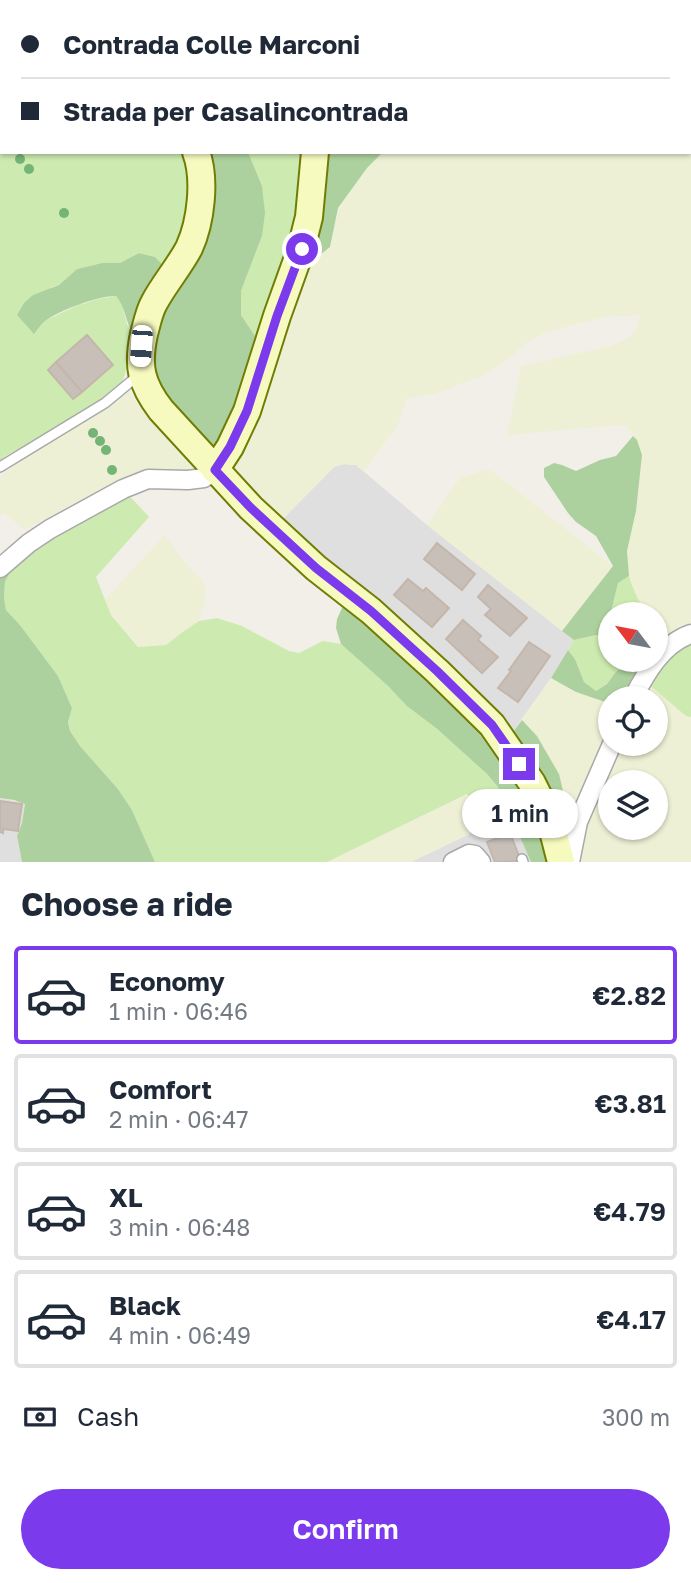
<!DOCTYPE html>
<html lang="en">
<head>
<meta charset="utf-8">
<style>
  :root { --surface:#fff; --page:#f6f6f7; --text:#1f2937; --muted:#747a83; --line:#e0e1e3; --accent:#7c3aed }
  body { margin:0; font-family:"Golos Text",sans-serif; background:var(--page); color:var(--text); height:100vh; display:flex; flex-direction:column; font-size:26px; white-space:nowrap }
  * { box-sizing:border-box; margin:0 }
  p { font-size:23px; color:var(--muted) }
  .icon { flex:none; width:38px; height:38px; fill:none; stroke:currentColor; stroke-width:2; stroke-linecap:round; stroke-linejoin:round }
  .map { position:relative; height:862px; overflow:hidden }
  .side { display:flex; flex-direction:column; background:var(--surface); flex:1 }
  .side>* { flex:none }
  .hud { position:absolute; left:0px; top:0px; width:691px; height:154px; box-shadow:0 2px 5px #0004; display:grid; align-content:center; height:154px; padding:0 21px; background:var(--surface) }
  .needle { width:46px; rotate:302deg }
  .fabs { position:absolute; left:598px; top:602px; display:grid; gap:14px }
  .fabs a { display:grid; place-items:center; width:70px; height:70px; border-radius:50%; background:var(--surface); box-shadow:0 2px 5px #0004; font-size:35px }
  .end { position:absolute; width:32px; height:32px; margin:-16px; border:9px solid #7c3aed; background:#fff; box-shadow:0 0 0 4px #fff }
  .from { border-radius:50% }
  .bubble { position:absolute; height:49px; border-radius:24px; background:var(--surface); box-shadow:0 2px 5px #0004; font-size:23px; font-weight:600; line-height:49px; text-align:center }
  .car { position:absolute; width:21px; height:42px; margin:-21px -10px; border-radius:9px; box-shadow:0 0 5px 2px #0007; background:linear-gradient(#fff 24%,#345 0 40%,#fff 0 76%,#345 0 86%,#fff 0) }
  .hud b { display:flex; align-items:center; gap:24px; height:66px; font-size:26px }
  .hud b+b { border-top:2px solid var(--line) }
  .hud i { width:18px; height:18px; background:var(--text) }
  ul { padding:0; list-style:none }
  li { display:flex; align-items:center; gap:21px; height:98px; margin:0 14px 10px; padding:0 7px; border:4px solid var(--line); border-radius:7px }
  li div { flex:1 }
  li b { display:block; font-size:26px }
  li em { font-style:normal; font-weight:600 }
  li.on { border-color:var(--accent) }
  li>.icon { width:63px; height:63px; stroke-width:1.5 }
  h2 { padding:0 21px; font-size:32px; line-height:84px }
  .pay { display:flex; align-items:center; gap:18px; height:77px; padding:0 21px; font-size:26px }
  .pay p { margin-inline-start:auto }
  .cta { display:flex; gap:14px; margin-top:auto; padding:14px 21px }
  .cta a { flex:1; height:80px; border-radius:42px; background:var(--accent); color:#fff; font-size:28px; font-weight:600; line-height:80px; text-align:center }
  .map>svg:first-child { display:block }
  .residential { fill:#e0dfdf }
  .farmland { fill:#eef0d5; fill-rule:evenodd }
  .grass { fill:#cdebb0 }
  .forest { fill:#add19e }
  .building { fill:#c7bfb8; stroke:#c4b6ab; stroke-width:2 }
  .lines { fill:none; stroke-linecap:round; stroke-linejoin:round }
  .lane-casing { stroke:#a9a9a9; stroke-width:12 }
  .street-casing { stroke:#a9a9a9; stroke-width:21 }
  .secondary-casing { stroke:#707d05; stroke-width:30 }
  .lane { stroke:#fff; stroke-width:9 }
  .street { stroke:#fff; stroke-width:18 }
  .secondary { stroke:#f7fabf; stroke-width:26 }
  .tree { fill:#74b475 }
  .route { stroke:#7c3aed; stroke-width:9 }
</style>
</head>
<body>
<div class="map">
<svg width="691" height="862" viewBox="0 0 691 862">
  <rect width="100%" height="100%" fill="#f2efe9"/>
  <path class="residential" d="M344 464 356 465 427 525 574 640 551 678 506 741 278 524 334 467Z
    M0 798 25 803 22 823 17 836 22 862H0Z
    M507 807 531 862H411L490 824 507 818Z"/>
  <path class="farmland" d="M690 33 691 36V627L669 637 656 622V614H649L643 608 632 588 628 574 627 551 636 511 637 440 626 426 621 425 507 435 521 366 611 346 629 337 635 332 640 315 604 317 546 332 525 344 506 361 480 377 434 394 406 399 399 423 364 471 356 465 344 464 334 467 278 524 223 465 303 257 330 247 338 208 367 168 383 152H690Z
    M127 391 202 475 147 474 105 486 25 530 4 513 0 515V476L26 457 68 432Z
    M485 470 492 471 613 566 562 631 427 525 460 478Z
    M165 535 178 554 201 579 205 587V600L199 621 184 631 166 645 139 647 111 615 105 599Z
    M551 678 576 692 611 704V732L600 752 582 797 569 821 559 774 537 736 522 720Z
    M648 684 686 716 691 717V862H576L583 821 620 744H656V698H641ZM611 782H656V828H611Z
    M468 794 490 824 411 862H327Z"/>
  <path class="grass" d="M0 0H134V2H2V152H191L193 203 178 244 162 264 155 257 139 253 120 263H102L77 269 59 285 52 287 17 315 27 324 44 321 76 306 98 299 116 296 121 301 127 324 132 332 125 375 121 384 115 391C90 408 66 424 39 439 26 447 12 450 0 460Z
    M248 152H310L309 174 262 353 255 336 241 315V291L262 236V186Z
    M126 492 149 517 96 577 111 615 138 647 166 645 184 631 199 621 217 618 242 626 289 651 299 653 323 641 341 644 388 686 408 706 436 728 487 774 498 787 507 807 508 818 490 824 467 794 327 862H155L132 810 118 789 80 746 70 731 68 722 72 708 58 676 20 625 6 610 4 598 5 582 13 566 37 540Z
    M629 576C633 590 639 603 649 614H611V660H652L643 671 615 673 607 684 596 691 584 683 575 659 568 650 574 640 596 635 607 637 609 620 618 583Z
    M691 637V717L686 716 648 684 659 663Z"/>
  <path class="forest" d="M200 152H248L262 186 265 213 262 236 241 291V315L255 336 262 353 216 457 177 418 149 363 153 322 173 282Z
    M320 152H383L367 168 338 208 330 247 316 258 303 257Z
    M139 253 155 257 162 264 132 332C125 320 125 306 116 296 98 296 60 310 45 321 41 324 37 330 34 334L17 315 24 303 33 295 59 285 77 269 102 263H120Z
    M633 436 637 440 642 455 636 511 627 551 629 576 618 583 609 620 608 637 596 635 574 640 562 631 613 566 596 536 576 522 568 513 544 477V468L554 463 562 465 576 471 600 460 616 456Z
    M13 566 5 582 4 598 6 610 20 625 58 676 72 708 68 722 70 731 80 746 118 789 132 810 155 862H22L17 836 22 823 25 804 14 800 0 798V577Z
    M352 600 373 616 522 775 552 862H531L498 787 487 774 436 728 407 706 388 686 341 644 336 628 337 619 342 608Z
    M568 650 575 659 584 682 596 691 607 684 615 673 623 666 636 665 643 671 629 698H611V704L576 692 551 678Z
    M522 720 537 736 559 774 570 820 568 856 506 741Z"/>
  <path class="building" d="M87 335 113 365 82 392 56 362Z
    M56 362 82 392 73 399 48 370Z
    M437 543 475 574 462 590 424 559Z
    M408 579 423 591 426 588 449 608 432 627 394 595Z
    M488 585 527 618 510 636 485 615 491 609 478 597Z
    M463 620 481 636 478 640 498 657 482 673 446 639Z
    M529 642 550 656 518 702 498 688 511 671 509 670Z
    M0 801 22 804 18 831 3 829V833L0 832Z
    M510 833 521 861 495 862 487 842Z"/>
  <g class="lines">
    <g class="lane-casing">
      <path id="lane" d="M0 467 105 403 140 374
        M522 859 523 862"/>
    </g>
    <g class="street-casing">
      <path id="street" d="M0 568 29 543 50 529 123 489 148 479 188 480 204 478 215 470
        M633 698C646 673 662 644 691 634
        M453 862 469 854 475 855 481 862
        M570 862 578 822 612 744"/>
    </g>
    <g class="secondary-casing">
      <path id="secondary" d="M139 0V2
        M316 2V0
        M196 152C206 179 201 222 189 248 179 267 164 284 154 303 149 312 147 323 144 334 137 366 141 384 161 410L251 508 316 568 371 611 437 671 492 725 532 783 550 819 561 862
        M215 470 230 447 247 411 277 316 301 249 309 217 315 152"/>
    </g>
    <use href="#lane" class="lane"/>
    <use href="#street" class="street"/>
    <use href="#secondary" class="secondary"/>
  </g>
  <g class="tree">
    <circle cx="20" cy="159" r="5"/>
    <circle cx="29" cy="169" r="5"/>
    <circle cx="64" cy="213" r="5"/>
    <circle cx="93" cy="433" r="5"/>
    <circle cx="100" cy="441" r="5"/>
    <circle cx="106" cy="450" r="5"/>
    <circle cx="112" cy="470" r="5"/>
  </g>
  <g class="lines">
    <path class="route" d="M302 249 277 316 247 411 230 447 215 470 251 508 316 568 371 611 437 671 492 725 519 764"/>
  </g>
</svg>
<div class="fabs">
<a><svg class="needle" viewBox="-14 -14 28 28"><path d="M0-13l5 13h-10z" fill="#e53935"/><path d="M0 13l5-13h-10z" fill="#747a83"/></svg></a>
<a><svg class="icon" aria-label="locate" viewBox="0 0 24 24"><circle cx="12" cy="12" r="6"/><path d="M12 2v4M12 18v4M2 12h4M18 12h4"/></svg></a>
<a><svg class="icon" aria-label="layers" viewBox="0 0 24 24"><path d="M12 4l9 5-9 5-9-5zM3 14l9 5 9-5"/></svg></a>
</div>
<i class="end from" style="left:302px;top:249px"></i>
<i class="end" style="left:519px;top:764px"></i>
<div class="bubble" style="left:462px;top:789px;width:116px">1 min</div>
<i class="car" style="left:141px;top:346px;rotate:184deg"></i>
<div class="hud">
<b><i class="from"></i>Contrada Colle Marconi</b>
<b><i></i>Strada per Casalincontrada</b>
</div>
</div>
<section class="side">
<h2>Choose a ride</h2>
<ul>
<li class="on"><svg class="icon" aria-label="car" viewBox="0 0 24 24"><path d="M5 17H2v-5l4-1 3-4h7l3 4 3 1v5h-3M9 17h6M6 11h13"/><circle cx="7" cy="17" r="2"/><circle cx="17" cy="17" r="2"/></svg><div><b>Economy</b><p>1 min · 06:46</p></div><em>€2.82</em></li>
<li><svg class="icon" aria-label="car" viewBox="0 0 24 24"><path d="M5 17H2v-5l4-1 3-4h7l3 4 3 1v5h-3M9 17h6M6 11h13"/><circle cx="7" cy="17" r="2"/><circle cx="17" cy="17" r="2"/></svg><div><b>Comfort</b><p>2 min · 06:47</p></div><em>€3.81</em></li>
<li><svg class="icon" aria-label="car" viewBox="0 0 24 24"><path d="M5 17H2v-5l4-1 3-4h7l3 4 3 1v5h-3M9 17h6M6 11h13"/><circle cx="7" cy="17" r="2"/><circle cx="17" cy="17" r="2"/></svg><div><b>XL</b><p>3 min · 06:48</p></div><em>€4.79</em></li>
<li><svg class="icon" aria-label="car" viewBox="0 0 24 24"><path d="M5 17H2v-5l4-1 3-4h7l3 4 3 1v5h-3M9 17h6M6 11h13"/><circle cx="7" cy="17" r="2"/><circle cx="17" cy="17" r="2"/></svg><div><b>Black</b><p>4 min · 06:49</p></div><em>€4.17</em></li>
</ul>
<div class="pay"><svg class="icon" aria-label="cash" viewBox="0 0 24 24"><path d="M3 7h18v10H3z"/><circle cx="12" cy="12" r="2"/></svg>Cash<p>300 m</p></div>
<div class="cta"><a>Confirm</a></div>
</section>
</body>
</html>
